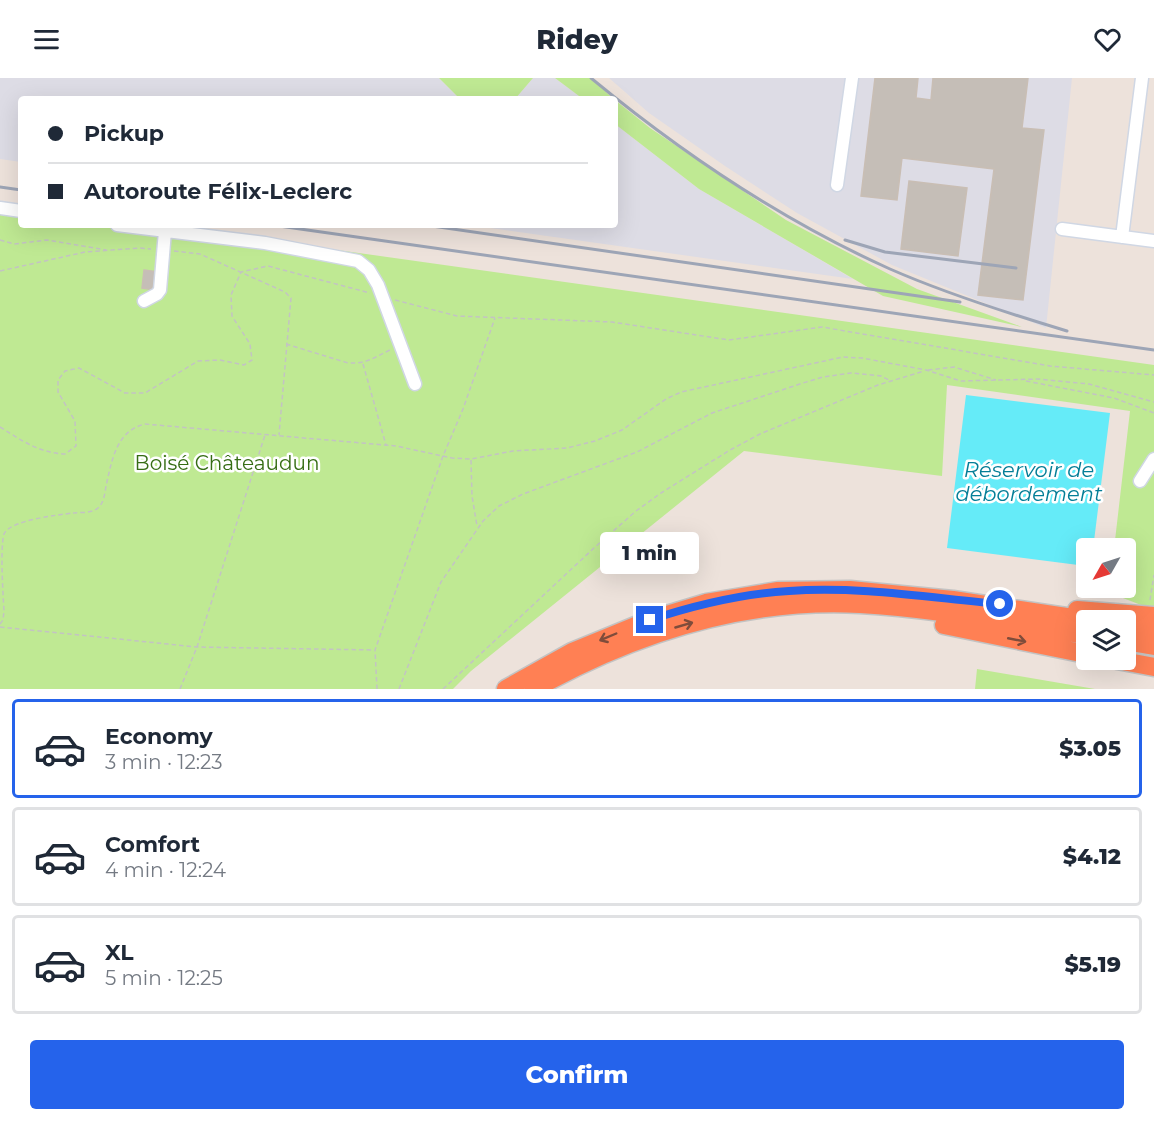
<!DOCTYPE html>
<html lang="en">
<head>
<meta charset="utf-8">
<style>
  :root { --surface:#fff; --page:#f2f2f3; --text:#1f2937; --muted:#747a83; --line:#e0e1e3; --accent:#2563eb }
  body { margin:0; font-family:Montserrat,sans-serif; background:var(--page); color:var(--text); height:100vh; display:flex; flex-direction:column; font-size:22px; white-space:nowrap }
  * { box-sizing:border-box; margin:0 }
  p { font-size:20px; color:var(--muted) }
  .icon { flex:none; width:33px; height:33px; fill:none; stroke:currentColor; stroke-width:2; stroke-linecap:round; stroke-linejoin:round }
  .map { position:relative; height:611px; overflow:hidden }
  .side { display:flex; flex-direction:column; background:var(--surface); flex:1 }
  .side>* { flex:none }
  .banner { position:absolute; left:18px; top:18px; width:600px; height:132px; border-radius:6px; box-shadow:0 6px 24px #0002; display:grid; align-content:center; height:132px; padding:0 30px; background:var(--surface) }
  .needle { width:39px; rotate:231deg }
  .controls { position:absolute; left:1076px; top:460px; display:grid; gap:12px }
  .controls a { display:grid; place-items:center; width:60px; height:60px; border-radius:6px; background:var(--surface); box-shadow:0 6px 24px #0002; font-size:30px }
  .end { position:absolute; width:27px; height:27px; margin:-14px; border:8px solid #2563eb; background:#fff; box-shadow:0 0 0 3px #fff }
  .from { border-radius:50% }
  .bubble { position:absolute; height:42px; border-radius:6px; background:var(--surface); box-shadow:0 6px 24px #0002; font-size:20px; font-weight:800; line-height:42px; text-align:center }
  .banner b { display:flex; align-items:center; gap:21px; height:57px; font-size:22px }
  .banner b+b { border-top:2px solid var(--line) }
  .banner i { width:15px; height:15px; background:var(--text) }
  ul { padding:10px 0 0; list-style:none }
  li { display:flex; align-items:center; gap:18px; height:99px; margin:0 12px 9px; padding:0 18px; border:3px solid var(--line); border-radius:6px }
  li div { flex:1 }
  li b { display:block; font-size:22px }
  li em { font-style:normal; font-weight:800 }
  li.current { border-color:var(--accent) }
  li>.icon { width:54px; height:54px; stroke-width:1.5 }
  .action { display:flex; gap:12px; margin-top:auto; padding:12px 30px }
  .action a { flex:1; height:69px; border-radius:6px; background:var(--accent); color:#fff; font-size:24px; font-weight:800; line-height:69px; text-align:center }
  header { display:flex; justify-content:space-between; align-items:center; height:78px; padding:0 30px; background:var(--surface); font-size:27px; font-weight:800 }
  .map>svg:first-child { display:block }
  .industrial { fill:#dddce5 }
  .green { fill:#bfe993 }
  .water { fill:#65ebf8 }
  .building { fill:#c5beb7; stroke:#c9beb4; stroke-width:1.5 }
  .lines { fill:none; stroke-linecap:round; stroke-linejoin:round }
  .minor-casing { stroke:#d0d7e4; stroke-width:15 }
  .highway-casing { stroke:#c3c3c3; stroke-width:21 }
  .path { stroke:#c3c3c3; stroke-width:1.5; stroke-dasharray:4.5 3; stroke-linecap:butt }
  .minor { stroke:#fff; stroke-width:12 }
  .highway { stroke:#ff8054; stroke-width:18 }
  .rail { stroke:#9da5b6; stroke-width:3 }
  .oneway { stroke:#7f4c3b }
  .route { stroke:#2563eb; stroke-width:8 }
  .labels { text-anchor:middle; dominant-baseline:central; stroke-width:5; stroke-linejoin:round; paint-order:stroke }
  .park-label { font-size:20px; fill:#366d14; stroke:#fff }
  .water-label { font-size:21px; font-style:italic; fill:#047e97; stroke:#fff }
</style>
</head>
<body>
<header><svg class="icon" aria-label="menu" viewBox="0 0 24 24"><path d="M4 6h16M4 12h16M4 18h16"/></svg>Ridey<svg class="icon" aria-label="heart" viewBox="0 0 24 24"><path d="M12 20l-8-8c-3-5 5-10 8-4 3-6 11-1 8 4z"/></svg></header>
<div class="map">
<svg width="1154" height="611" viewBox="0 0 1154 611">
  <rect width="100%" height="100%" fill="#ede2db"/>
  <path class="industrial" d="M0 0H439L460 21H21V84L0 81Z
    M533 0H555L583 21H515Z
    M609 0H1072L1046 250 892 187 797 135 725 88 649 35Z
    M615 46 699 111 853 201 469 147H615Z"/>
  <path class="green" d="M439 0H533L515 21H460Z
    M555 0H590L614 21H583Z
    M615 22 650 50 786 142 917 211 1022 249 883 218 699 111 615 46Z
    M0 124 21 127V147H160L1154 287V532L1110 515V510H1125V471H1114L1130 333 947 307 942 398 744 373 471 593 453 611H0Z
    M977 591 1095 611H975Z"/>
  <path class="water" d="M966 317 1110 335 1093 471H1086V488L947 470Z"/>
  <path class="building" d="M875 0H918L916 20 931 22 933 0H1028L1022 50 1044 52 1023 222 978 217 994 91 902 80 897 122 861 118Z
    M909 103 967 110 958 178 901 171Z
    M144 192 158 194 155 212 142 210Z"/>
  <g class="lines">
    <g class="minor-casing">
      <path id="minor" d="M837 107 852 0
        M0 130 21 133
        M117 147 265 165 358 183 369 192 378 207 415 306
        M1062 151 1154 163
        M1122 159 1142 0
        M144 223 157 216 160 212 165 153
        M1140 403 1154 381"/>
    </g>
    <g class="highway-casing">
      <path id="highway" d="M1077 532 1154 538
        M944 547 1086 576
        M1125 548 1154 553
        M1125 563 1154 568
        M1117 582 1154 589
        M506 611 572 574 650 542 706 525 778 513 850 512 953 522 1093 543
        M534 611C634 555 745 520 860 526 936 530 1012 546 1086 557"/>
    </g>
    <path class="path" d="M0 162 14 166 47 162 106 172
      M174 173 200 176 285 214 291 220 279 357
      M0 193 85 174 139 170 151 171
      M395 222 457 238 612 244 729 262 822 249 1050 288 1154 297
      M286 266 348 285C367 286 375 279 392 271
      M363 286 386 367
      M928 292 954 289 996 302
      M1026 303 1114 320 1154 335
      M0 349C21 362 39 375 65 376L76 368 75 343 58 314V302L65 293 79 290 125 315H145L198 283 220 282 244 287 252 282 250 266 232 238 231 217 241 194 268 188 370 215
      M471 382 472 418 477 448
      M1150 522 1154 497
      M0 546 3 542 4 533C3 516 0 470 4 456 10 442 58 437 73 435 81 434 92 436 99 429 104 424 105 414 106 408 112 382 116 353 145 346L396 368 452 380 471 381 513 373 567 370 595 363 622 352 666 321 681 314 843 279 862 280 926 292 961 303 1038 301 1089 306 1154 324
      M0 549 197 569 374 572
      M180 611 197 569 265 357
      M377 611 375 572 443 378 463 331 495 240
      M399 611 441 504 483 443 499 428 523 416 637 374 712 335 803 305 823 299 851 295 881 298 889 302
      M443 611 594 470 636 433 661 415 730 372 760 356 878 307 924 293"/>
    <use href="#minor" class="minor"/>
    <use href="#highway" class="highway"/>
    <path class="rail" d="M591 0C683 76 781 142 890 191 947 216 1007 235 1067 253
      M0 109 21 112
      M272 147 1154 272
      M425 147 960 224
      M845 162 885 174 1016 190"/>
  </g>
  <defs><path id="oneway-shaft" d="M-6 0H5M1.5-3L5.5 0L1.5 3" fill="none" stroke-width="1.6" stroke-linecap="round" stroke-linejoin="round" transform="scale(1.5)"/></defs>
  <g class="oneway">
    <use href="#oneway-shaft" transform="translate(684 547) rotate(-16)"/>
    <use href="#oneway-shaft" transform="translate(608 559) rotate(157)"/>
    <use href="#oneway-shaft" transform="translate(1017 562) rotate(11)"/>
  </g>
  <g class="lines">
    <path class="route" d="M650 542C695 527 741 516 789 513 860 508 931 520 1000 526"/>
  </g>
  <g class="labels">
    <g class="park-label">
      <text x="227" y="385">Boisé Châteaudun</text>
    </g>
    <g class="water-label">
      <text x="1029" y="391">Réservoir de<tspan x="1029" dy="24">débordement</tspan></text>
    </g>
  </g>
</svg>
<div class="controls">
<a><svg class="needle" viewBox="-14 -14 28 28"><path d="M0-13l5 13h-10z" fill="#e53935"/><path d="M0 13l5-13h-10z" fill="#747a83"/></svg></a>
<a><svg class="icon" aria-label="layers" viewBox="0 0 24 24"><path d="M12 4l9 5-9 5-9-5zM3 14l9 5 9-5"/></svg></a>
</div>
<i class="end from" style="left:1000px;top:526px"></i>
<i class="end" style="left:650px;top:542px"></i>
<div class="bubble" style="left:600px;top:454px;width:99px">1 min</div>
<div class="banner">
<b><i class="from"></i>Pickup</b>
<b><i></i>Autoroute Félix-Leclerc</b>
</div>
</div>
<section class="side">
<ul>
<li class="current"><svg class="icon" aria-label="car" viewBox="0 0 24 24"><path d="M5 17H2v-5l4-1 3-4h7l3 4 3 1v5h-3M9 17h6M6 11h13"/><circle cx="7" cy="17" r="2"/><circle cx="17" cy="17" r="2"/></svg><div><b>Economy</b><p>3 min · 12:23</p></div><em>$3.05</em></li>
<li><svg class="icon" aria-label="car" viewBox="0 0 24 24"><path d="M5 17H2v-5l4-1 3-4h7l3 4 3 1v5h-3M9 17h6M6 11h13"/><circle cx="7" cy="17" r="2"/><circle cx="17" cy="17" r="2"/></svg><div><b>Comfort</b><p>4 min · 12:24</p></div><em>$4.12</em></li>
<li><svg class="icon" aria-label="car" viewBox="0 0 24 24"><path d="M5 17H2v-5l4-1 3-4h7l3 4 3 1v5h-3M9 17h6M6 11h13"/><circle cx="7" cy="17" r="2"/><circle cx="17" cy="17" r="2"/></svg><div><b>XL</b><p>5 min · 12:25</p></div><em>$5.19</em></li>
</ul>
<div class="action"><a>Confirm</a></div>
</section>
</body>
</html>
